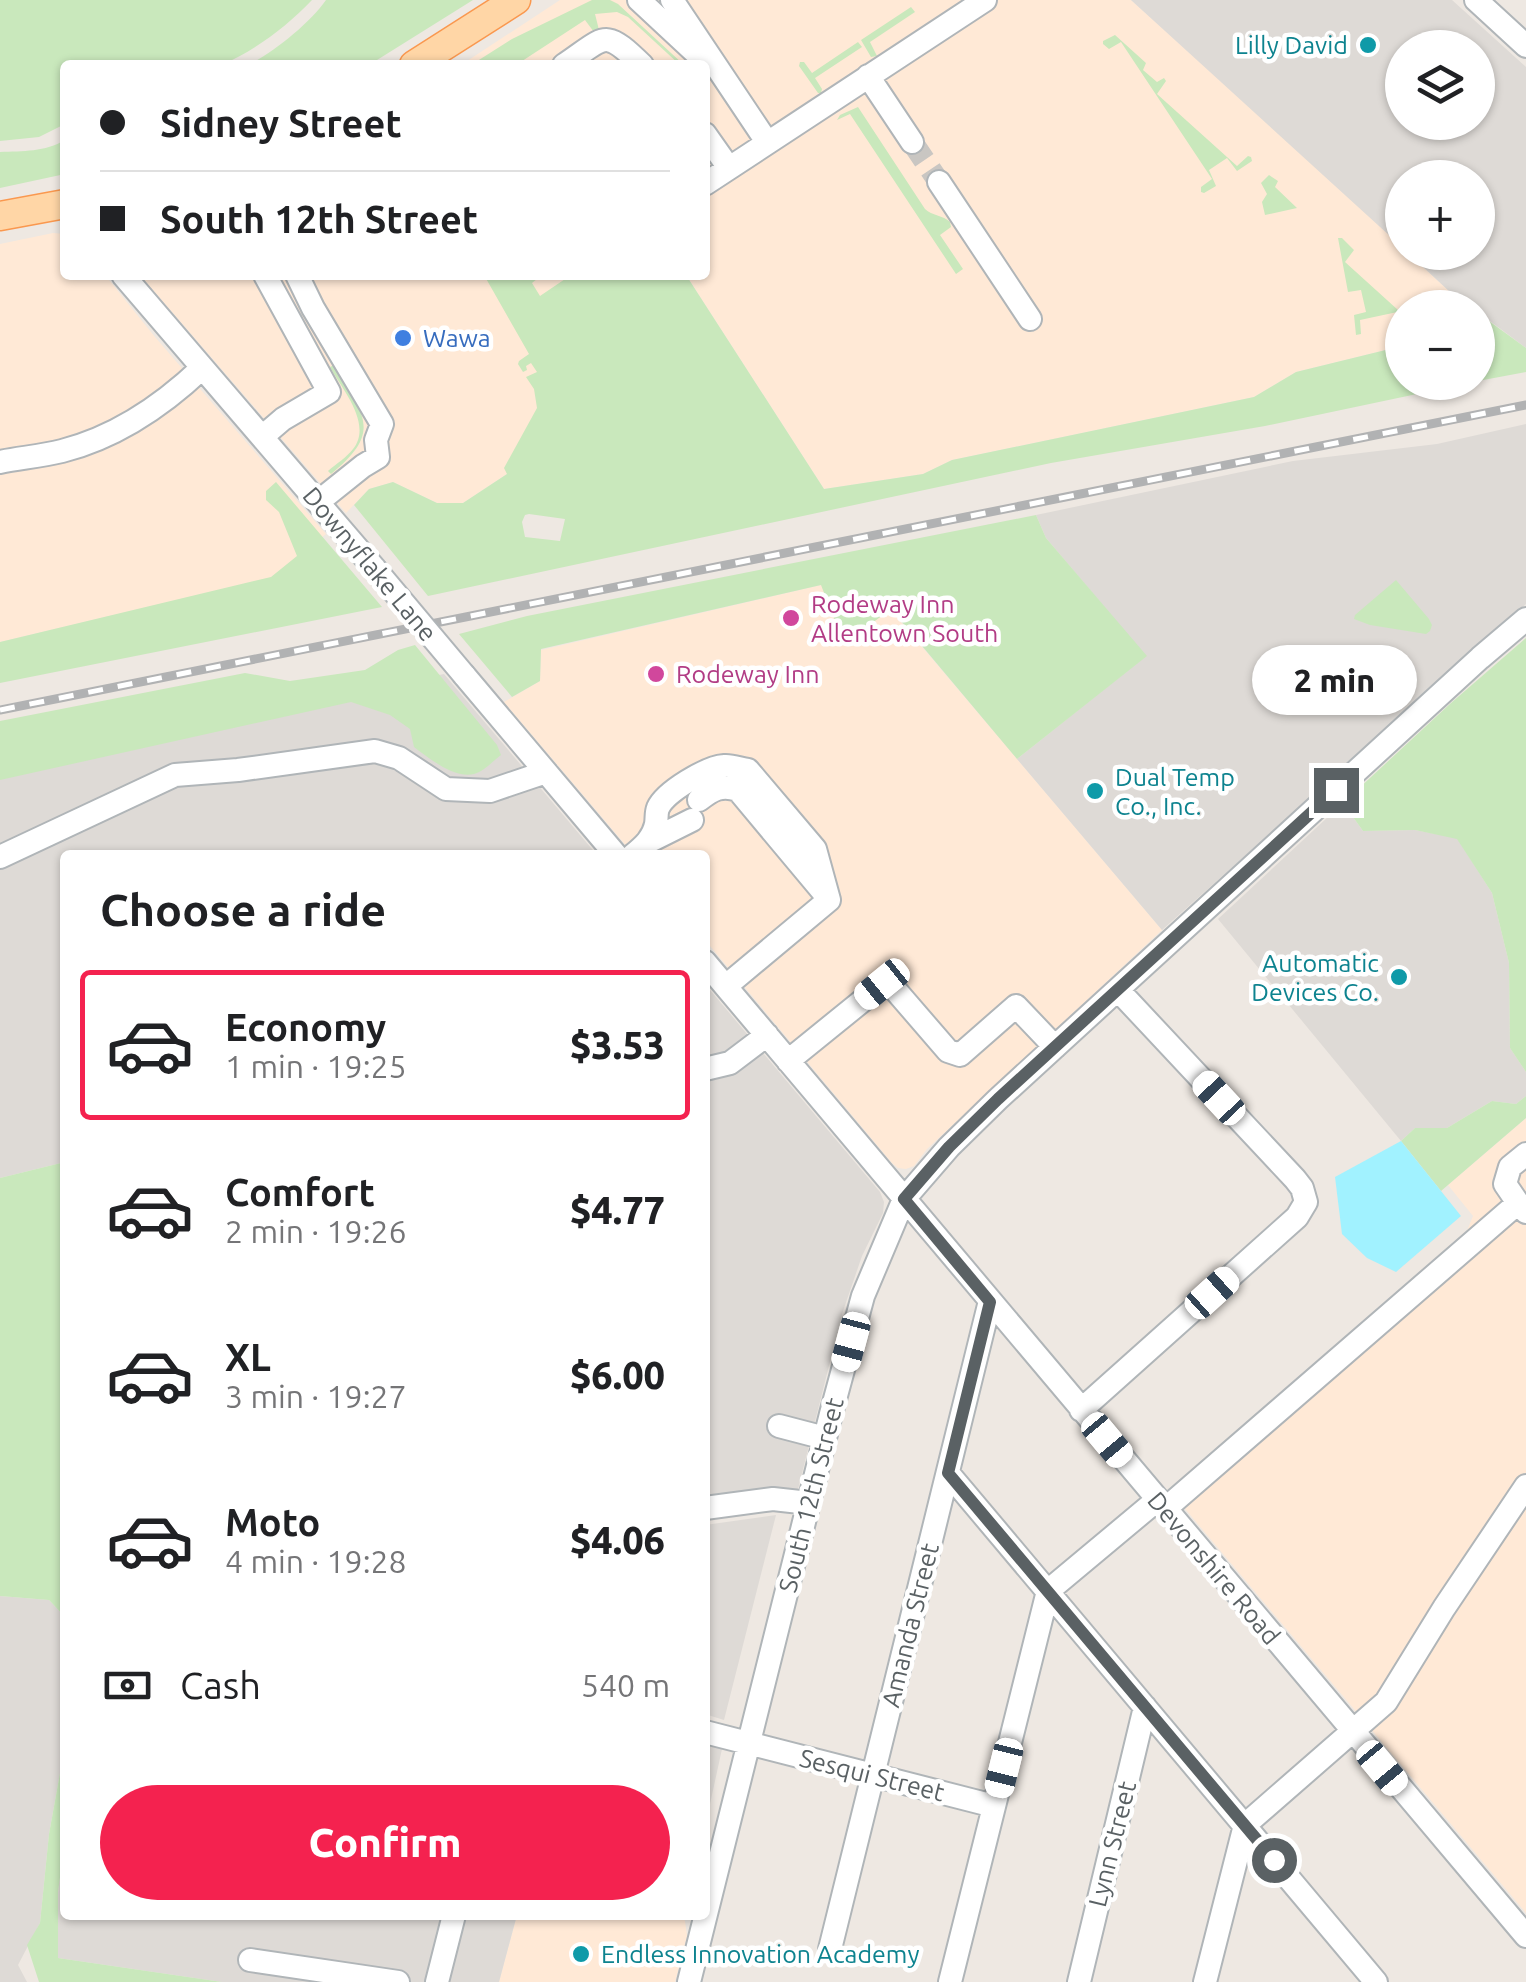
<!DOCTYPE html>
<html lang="en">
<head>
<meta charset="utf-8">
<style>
  :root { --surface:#fff; --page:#f6f6f6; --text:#202124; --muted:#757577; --line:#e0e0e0; --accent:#f4224f }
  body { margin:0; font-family:Ubuntu,sans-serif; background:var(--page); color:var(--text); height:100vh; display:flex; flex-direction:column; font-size:38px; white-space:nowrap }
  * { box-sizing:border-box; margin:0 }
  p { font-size:32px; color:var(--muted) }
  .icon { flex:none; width:55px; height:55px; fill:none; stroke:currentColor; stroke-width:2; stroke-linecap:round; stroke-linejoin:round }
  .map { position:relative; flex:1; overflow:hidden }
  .side { position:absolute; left:60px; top:850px; width:650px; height:1070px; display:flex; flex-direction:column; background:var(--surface); border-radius:10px; box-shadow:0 2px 8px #0004 }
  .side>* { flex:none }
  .top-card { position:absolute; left:60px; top:60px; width:650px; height:220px; border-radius:10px; box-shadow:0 2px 8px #0004; display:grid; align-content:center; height:220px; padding:0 40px; background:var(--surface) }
  .buttons { position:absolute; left:1385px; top:30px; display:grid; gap:20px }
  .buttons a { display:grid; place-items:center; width:110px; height:110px; border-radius:50%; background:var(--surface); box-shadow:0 2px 8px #0004; font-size:50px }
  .end { position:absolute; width:45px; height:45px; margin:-22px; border:12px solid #5a6164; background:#fff; box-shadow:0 0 0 5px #fff }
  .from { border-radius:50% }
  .bubble { position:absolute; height:70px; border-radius:35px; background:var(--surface); box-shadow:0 2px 8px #0004; font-size:32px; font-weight:800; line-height:70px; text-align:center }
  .car { position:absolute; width:30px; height:60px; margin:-30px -15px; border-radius:12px; box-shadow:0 0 8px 2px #0007; background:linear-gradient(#fff 24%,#345 0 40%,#fff 0 76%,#345 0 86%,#fff 0) }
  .top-card b { display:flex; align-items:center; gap:35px; height:95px; font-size:38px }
  .top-card b+b { border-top:2px solid var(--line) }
  .top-card i { width:25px; height:25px; background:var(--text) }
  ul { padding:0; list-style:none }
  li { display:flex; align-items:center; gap:30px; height:150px; margin:0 20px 15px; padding:0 20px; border:5px solid transparent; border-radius:10px }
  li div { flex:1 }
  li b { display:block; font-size:38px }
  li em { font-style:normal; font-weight:800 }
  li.on { border-color:var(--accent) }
  li>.icon { width:90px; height:90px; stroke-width:1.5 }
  h2 { padding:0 40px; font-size:45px; line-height:120px }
  .pay { display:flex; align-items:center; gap:25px; height:110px; padding:0 40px; font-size:38px }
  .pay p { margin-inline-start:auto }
  .action { display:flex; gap:20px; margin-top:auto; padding:20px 40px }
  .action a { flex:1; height:115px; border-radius:60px; background:var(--accent); color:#fff; font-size:40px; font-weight:800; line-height:115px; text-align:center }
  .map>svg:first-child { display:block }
  .commercial { fill:#ffe9d6 }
  .industrial { fill:#dedad6; fill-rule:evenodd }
  .green { fill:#c9e8bc; fill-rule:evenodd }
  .water { fill:#a1f2ff }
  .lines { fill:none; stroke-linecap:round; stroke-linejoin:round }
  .minor-tunnel { stroke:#c9c6c2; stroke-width:22; stroke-dasharray:22 11; stroke-linecap:butt }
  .minor-casing { stroke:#b0b5b8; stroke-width:26 }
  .major-casing { stroke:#fa984f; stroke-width:31 }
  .minor { stroke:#fff; stroke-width:22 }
  .major { stroke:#ffd6a6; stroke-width:28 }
  .rail-casing { stroke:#b1b2b3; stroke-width:9 }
  .rail { stroke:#fff; stroke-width:5; stroke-dasharray:15; stroke-linecap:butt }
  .minor-bridge-casing { stroke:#b0b5b8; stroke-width:26; stroke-linecap:butt }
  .minor-bridge { stroke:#fff; stroke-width:22 }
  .route { stroke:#5a6164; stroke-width:12 }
  .culture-dot { fill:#0f9aa8; stroke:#fff; stroke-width:4 }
  .shop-dot { fill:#3f7fe0; stroke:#fff; stroke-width:4 }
  .hotel-dot { fill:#d1479c; stroke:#fff; stroke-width:4 }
  .labels { text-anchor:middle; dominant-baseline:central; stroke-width:9; stroke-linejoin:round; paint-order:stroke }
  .culture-label { font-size:25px; fill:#0d838f; stroke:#fff; text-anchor:end }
  .shop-label { font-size:25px; fill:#366cbe; stroke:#fff; text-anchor:start }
  .street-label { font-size:25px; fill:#5a6164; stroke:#fff }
  .hotel-label { font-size:25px; fill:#b23c85; stroke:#fff; text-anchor:start }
</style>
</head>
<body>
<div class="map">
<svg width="1526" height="1982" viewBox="0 0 1526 1982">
  <rect width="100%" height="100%" fill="#eee8e2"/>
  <path class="commercial" d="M560 0H1131L1329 178 1402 247V252L1408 253 1450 292 1451 307 1402 308V346L1296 372 1254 397 952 460 923 474 824 489 686 275H705V65H461Z
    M53 233 65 234V275H105L155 337 326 534 271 578 0 642V244Z
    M140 275H583L602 420 507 474 463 503H437L393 482 369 489 346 513Z
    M821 585 890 609 1162 930 927 1149 914 1166 906 1169 898 1168 892 1163 705 940V855H634L504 702 540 681 541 650Z
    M1526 1118V1913L1170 1491 1466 1233 1473 1216 1448 1185Z
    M517 1915H682L685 1921 687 1936 675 1982H499Z"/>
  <path class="industrial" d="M1131 0H1452L1526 67V348L1478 312V308L1471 307 1450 292 1408 253 1478 252V178H1402V247ZM1402 48H1478V122H1402Z
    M1526 424V604L1162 930 1017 759 1146 656 1046 538 1036 515 1293 461 1437 444Z
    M444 674 597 855H65V1162L0 1178V762Z
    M1343 803 1363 831 1415 830 1457 838 1492 893 1509 963 1510 1048 1526 1072V1096L1516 1104 1492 1101 1447 1128H1415L1401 1141 1218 919Z
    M705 984 880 1192 884 1202 883 1213 862 1256 842 1314 792 1513 787 1510 705 1517Z
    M776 1515 724 1720 708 1715V1721L727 1726 705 1827V1525Z
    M0 1596 49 1600 65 1617V1745L49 1834 40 1923 18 1965 27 1982H0Z
    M65 1841V1915H517L499 1982H222L58 1958V1892Z"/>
  <path class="green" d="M0 0H312C286 27 256 50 221 65H65V124L39 137 0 141Z
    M326 0H473L369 65H248C273 53 310 23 326 0Z
    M592 0H610L618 4 684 65H680L628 17 617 12 595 14 599 30 594 32 585 20 516 65H471L512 39Z
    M911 7 915 12 870 42 877 56 871 57 861 40Z
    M1115 35 1146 63 1143 70 1157 82 1164 78 1166 81 1157 94 1237 166 1248 156 1251 157 1252 161 1237 171 1227 158 1209 170 1216 186 1204 193 1201 192V187L1212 179 1121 42 1109 49 1103 44V41Z
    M858 42 862 47 815 78 822 89 821 93H818L799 66 800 62H804L812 73Z
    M858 107 925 209C932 216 943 215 950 222L951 227 940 235 963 269 956 274 850 114 837 120 840 115Z
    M65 140V174L0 188V152C23 151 45 152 65 140Z
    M1269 175 1278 181 1275 187 1297 208 1265 215 1262 202 1267 194 1261 183Z
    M1338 238H1342L1354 250 1345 262 1398 310 1410 300 1419 307 1402 308V311L1360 320 1361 334 1356 335 1354 315 1366 312 1361 290 1348 292Z
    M484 275H535L537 279 532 283 540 296 571 275H686L824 489 923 474 952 460 1254 397 1296 372 1402 346V382L1469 383 1265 426 1051 463 428 596 354 505 369 489 393 482 437 503H463L507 474 504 468 537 408 534 389 526 377 537 372 531 363 526 366 527 370 523 372 518 364 519 361 529 354ZM529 514 565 519 560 541 525 537 522 522 525 515Z
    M1478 313 1526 348V372L1478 381Z
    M334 365C363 415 384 431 331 474L328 471C336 464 347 457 353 449 373 424 342 389 330 367Z
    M276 482 382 607 0 683V642L271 577 297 556 279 512 266 500V491Z
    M1036 515 1046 538 1147 656 1017 759 891 609 844 644 821 585 541 649 540 681 512 697 459 634 527 616Z
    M1396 580 1429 619 1432 625 1430 631 1426 634 1370 625 1354 619 1355 615Z
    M1526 638V1072L1510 1048 1509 963 1492 893 1457 839 1415 830 1363 831 1343 803 1451 703Z
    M415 645 497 745 501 755C493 761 483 772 474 774 454 779 429 758 414 747L410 729 390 715 351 702 0 780V721L245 673 290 681 365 670 398 650Z
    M1526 1096V1118L1441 1191 1401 1141 1415 1128H1447L1492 1101 1516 1104Z
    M65 1162V1617L49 1600 0 1596V1178Z
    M65 1745V1841L58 1892V1958L222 1982H39L27 1945 40 1923 49 1834Z"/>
  <path class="water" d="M1401 1141 1461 1216 1396 1272 1367 1258 1342 1234 1335 1177Z"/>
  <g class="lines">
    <path class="minor-tunnel" d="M912 142 939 182"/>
    <g class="minor-casing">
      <path id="minor" d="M639 0 697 54
        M672 0 767 142
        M1476 0 1526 46
        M564 65C606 37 603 27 642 65
        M868 76 912 142
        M705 134 729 168
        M939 182 1030 319
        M705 184 985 0
        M123 275 375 569
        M297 275 313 308 382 424 376 440 378 457 363 466 318 502
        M262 437 283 419 329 392 265 275
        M0 462C20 458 42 456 62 451 117 437 162 406 202 368
        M464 675 616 855
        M699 800C712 790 721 784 738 790L824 893
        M648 842 692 820
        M633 855C644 846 653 838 656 824 657 818 656 813 658 808 665 792 707 767 724 766 732 765 740 769 748 770L815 849 829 900
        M0 857 175 775 238 770 375 751 399 758 446 789 490 791 546 772
        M705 962 1526 1936
        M726 986 829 900
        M788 1061 883 984 891 985 948 1051 960 1055 1016 1006 1055 1047
        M705 1069 730 1063 767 1035
        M1518 1203 1505 1184 1510 1167 1526 1154
        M1081 1410 1297 1217 1306 1202 1302 1188 1295 1179 1118 990
        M779 1426 825 1438
        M948 1473 1376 1982
        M705 1508 773 1499 809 1503
        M1165 1509 1518 1203 1526 1212
        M705 1732 994 1806
        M830 1949 990 1301
        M250 1960 398 1982
        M437 1982 454 1915
        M689 1982 831 1414 863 1296 904 1199 949 1147 998 1099 1480 658 1526 619
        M950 1982 1048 1591 1157 1500
        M1079 1982 1145 1707
        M1205 1982 1245 1825 1386 1702 1444 1608 1526 1486"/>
    </g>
    <g class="major-casing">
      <path id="major" d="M414 65 516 0
        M0 216 65 204"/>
    </g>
    <use href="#minor" class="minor"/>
    <use href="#major" class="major"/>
    <g class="rail-casing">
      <path id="rail" d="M0 710 1526 405"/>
    </g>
    <use href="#rail" class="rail"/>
    <g class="minor-bridge-casing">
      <path id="minor-bridge" d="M375 569 464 675"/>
    </g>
    <use href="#minor-bridge" class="minor-bridge"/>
  </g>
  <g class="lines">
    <path class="route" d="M1274 1860 948 1473 990 1302 904 1199 949 1147 998 1099 1336 790"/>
  </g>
  <g class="culture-dot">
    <circle cx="1368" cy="45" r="10"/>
    <circle cx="1095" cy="791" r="10"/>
    <circle cx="1399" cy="977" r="10"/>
    <circle cx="581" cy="1954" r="10"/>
  </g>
  <circle class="shop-dot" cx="403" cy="338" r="10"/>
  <g class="hotel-dot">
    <circle cx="791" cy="618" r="10"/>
    <circle cx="656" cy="674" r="10"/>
  </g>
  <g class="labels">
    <g class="culture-label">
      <text x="1348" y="45">Lilly David</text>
      <text x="1115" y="777" text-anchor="start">Dual Temp<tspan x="1115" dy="29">Co., Inc.</tspan></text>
      <text x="1379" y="963">Automatic<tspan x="1379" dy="29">Devices Co.</tspan></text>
      <text x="601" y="1954" text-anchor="start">Endless Innovation Academy</text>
    </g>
    <g class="shop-label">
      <text x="423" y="338">Wawa</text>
    </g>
    <g class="street-label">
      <text transform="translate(370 564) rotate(50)">Downyflake Lane</text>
      <text transform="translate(811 1495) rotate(-76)">South 12th Street</text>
      <text transform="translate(1214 1568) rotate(50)">Devonshire Road</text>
      <text transform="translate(910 1625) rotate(-76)">Amanda Street</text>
      <text transform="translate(872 1775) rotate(14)">Sesqui Street</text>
      <text transform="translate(1112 1844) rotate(-76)">Lynn Street</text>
    </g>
    <g class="hotel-label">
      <text x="811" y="604">Rodeway Inn<tspan x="811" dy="29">Allentown South</tspan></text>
      <text x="676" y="674">Rodeway Inn</text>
    </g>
  </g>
</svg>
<div class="buttons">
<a><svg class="icon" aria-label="layers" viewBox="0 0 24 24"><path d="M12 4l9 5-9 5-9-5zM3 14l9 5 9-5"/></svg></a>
<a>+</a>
<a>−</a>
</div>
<i class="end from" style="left:1274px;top:1860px"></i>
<i class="end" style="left:1336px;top:790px"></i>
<div class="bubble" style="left:1252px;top:645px;width:165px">2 min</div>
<i class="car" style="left:882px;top:984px;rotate:231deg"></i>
<i class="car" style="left:1219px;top:1098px;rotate:317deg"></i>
<i class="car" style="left:1212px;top:1293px;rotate:48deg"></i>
<i class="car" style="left:851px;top:1342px;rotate:195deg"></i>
<i class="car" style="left:1107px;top:1440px;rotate:140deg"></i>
<i class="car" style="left:1004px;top:1768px;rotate:194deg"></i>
<i class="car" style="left:1382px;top:1768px;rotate:140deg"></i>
<div class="top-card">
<b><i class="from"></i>Sidney Street</b>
<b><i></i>South 12th Street</b>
</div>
<section class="side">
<h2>Choose a ride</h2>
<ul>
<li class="on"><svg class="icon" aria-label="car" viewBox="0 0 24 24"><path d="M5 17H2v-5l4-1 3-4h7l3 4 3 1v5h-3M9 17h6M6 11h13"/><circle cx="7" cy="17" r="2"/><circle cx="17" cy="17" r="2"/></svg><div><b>Economy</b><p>1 min · 19:25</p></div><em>$3.53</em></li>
<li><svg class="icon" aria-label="car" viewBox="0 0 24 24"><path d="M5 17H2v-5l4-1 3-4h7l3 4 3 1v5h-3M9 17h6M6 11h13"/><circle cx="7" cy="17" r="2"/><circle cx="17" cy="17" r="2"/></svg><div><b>Comfort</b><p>2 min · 19:26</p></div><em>$4.77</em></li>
<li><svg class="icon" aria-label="car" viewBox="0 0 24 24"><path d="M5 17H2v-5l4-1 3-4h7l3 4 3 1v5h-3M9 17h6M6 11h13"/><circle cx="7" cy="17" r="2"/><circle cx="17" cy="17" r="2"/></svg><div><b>XL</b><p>3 min · 19:27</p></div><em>$6.00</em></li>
<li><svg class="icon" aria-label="car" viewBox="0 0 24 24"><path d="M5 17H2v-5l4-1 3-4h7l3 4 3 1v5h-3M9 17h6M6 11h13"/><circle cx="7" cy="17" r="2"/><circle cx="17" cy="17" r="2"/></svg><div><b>Moto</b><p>4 min · 19:28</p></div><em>$4.06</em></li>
</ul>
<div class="pay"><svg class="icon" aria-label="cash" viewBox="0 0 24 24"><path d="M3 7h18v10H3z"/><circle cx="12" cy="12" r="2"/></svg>Cash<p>540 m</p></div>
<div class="action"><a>Confirm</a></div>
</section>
</div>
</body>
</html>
